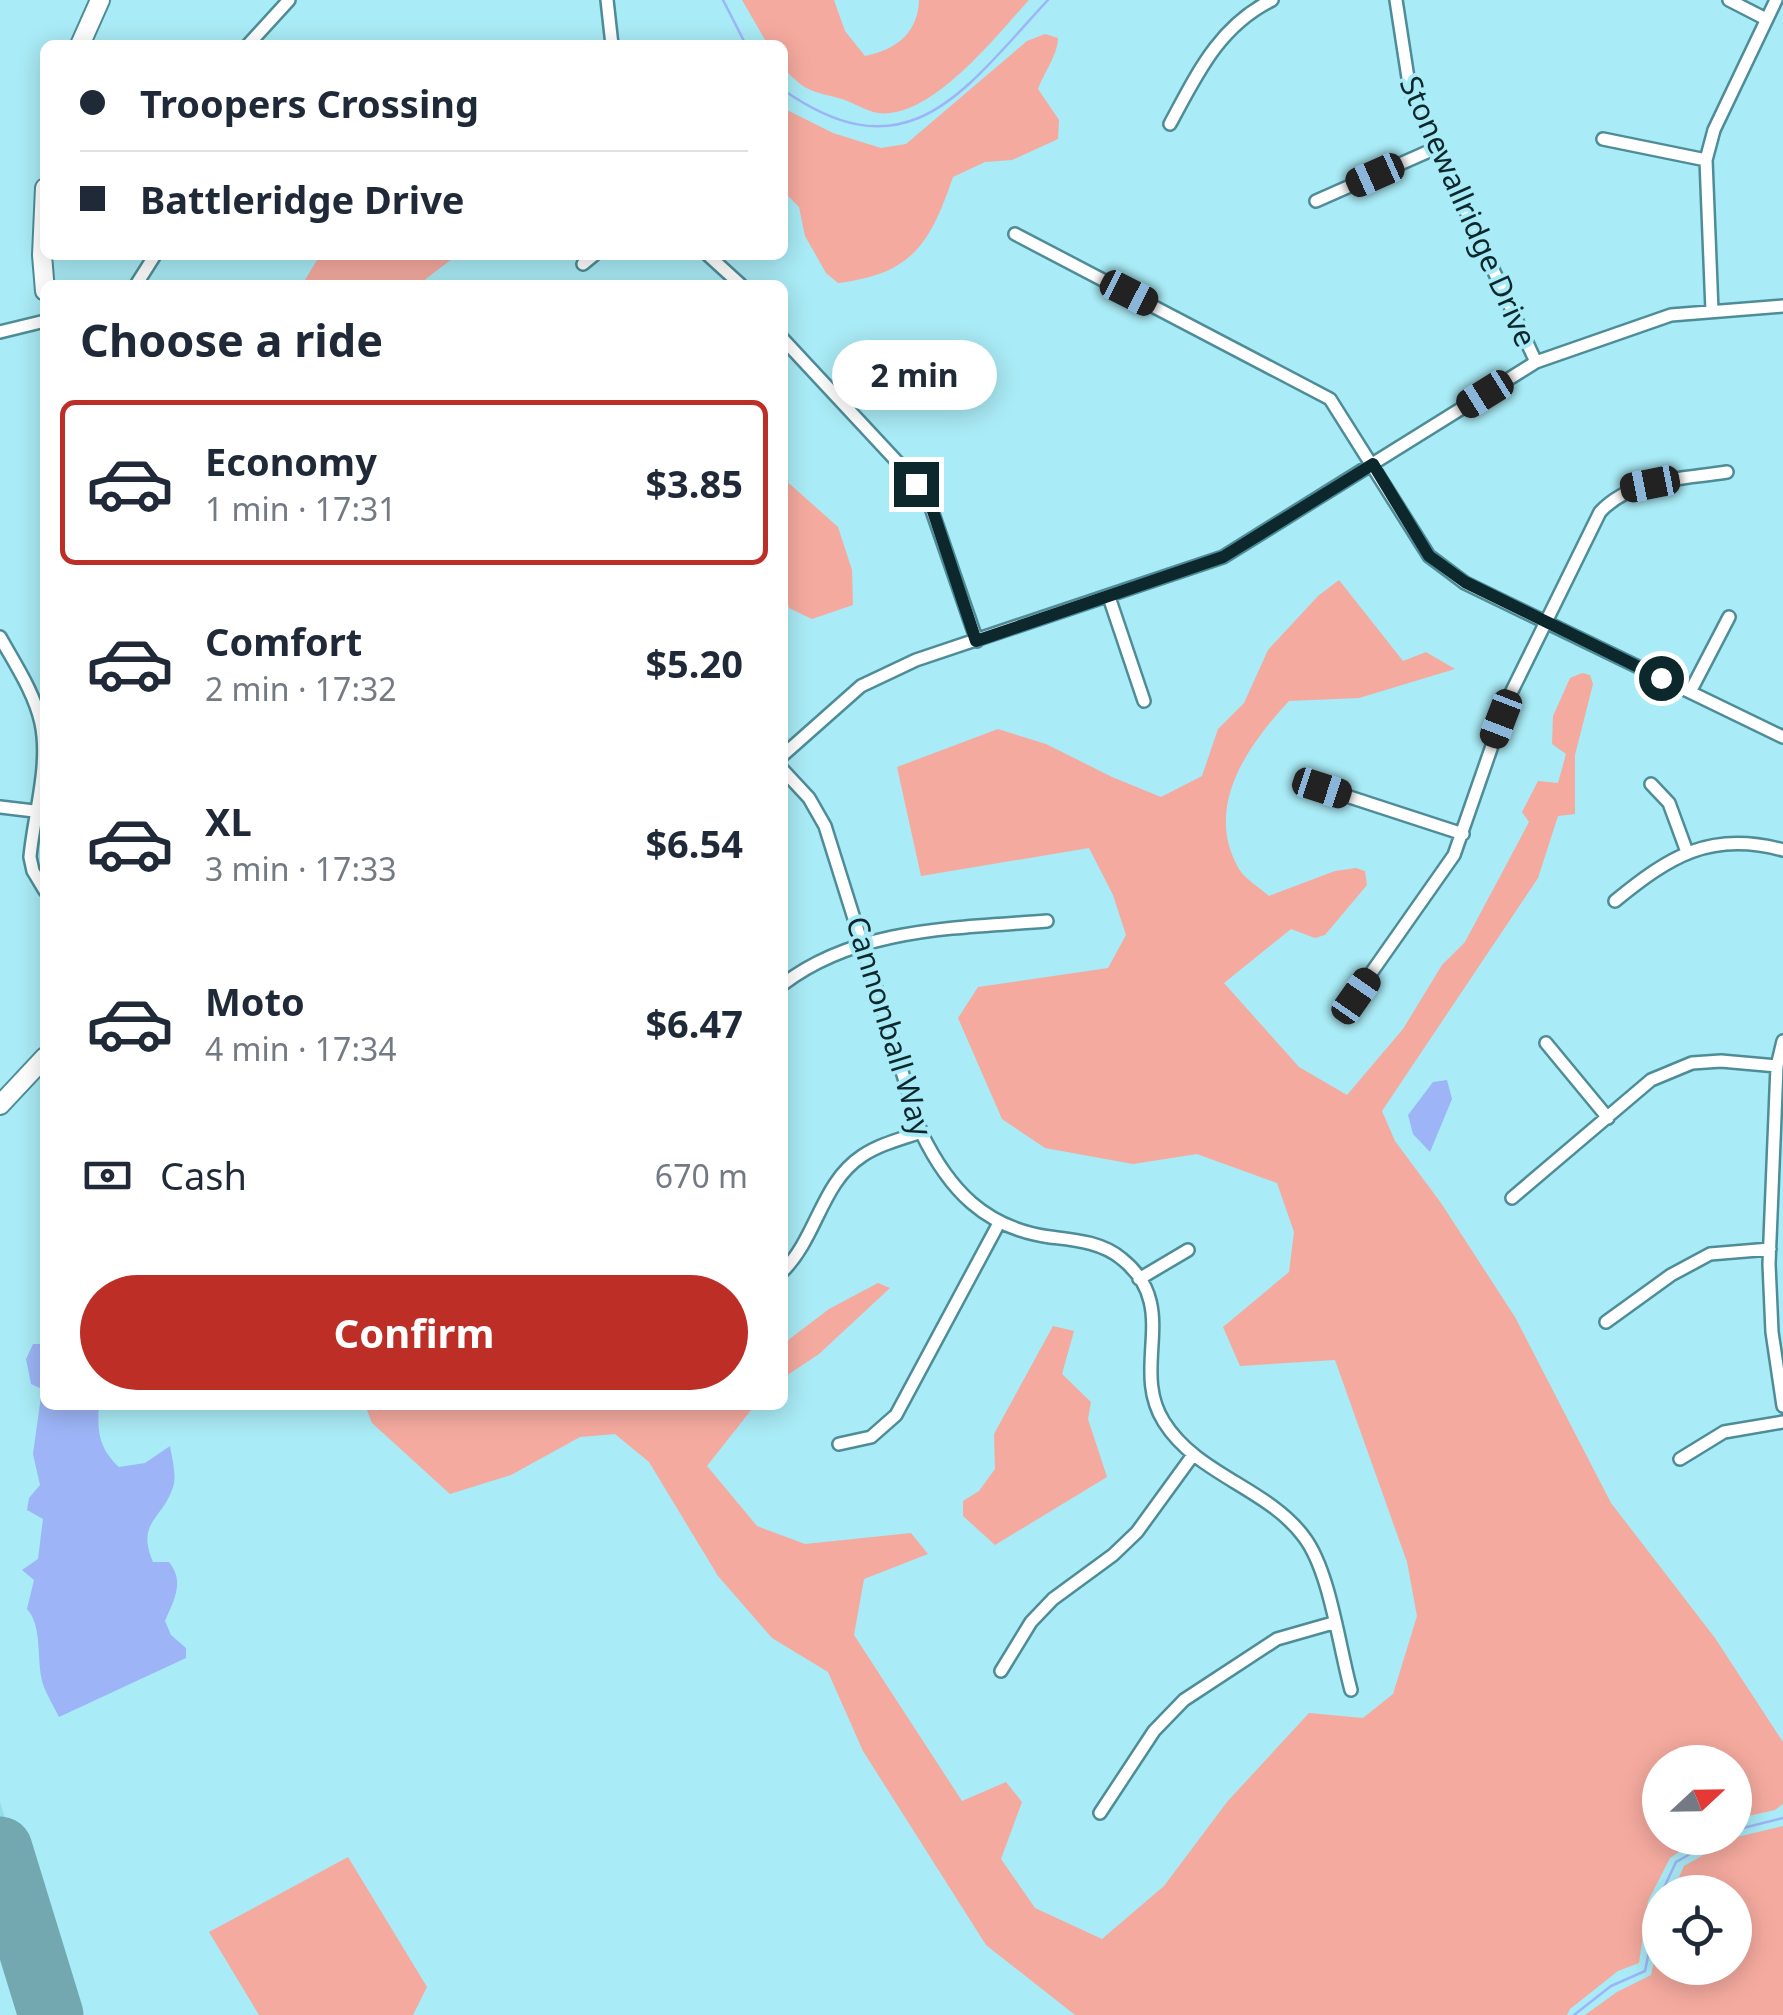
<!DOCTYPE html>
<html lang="en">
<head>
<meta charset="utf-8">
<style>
  :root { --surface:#fff; --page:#f2f2f3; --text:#1f2937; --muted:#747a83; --line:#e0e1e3; --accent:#bd2f26 }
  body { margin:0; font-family:"Noto Sans",sans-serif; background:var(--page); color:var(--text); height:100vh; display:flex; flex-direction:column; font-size:38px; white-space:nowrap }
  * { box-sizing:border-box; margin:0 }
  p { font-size:32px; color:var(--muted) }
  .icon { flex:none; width:55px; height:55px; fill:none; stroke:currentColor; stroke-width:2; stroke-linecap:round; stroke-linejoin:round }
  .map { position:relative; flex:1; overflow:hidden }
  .sheet { position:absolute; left:40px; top:280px; width:748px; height:1130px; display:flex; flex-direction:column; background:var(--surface); border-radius:15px; box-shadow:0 5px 25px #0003 }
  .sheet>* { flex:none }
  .guide { position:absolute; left:40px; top:40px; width:748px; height:220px; border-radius:15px; box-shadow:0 5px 25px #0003; display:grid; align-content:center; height:220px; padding:0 40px; background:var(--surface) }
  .needle { width:65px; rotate:68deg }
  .tools { position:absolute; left:1642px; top:1745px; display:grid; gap:20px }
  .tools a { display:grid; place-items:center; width:110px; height:110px; border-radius:50%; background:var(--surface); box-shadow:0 5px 25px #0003; font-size:50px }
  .end { position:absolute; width:45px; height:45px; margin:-22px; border:12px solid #0c282c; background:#fff; box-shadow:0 0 0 5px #fff }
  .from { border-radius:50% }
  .bubble { position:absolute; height:70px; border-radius:35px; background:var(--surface); box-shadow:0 5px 25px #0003; font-size:32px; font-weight:700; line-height:70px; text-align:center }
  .car { position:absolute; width:30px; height:60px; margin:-30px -15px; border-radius:12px; box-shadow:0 0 8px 2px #0007; background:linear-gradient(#222 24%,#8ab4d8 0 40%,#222 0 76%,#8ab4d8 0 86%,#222 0) }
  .guide b { display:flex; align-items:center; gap:35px; height:95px; font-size:38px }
  .guide b+b { border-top:2px solid var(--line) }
  .guide i { width:25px; height:25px; background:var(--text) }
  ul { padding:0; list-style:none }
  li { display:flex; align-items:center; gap:30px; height:165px; margin:0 20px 15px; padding:0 20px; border:5px solid transparent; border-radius:15px }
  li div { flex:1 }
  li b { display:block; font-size:38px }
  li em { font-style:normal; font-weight:700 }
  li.selected { border-color:var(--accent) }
  li>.icon { width:90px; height:90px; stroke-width:1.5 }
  h2 { padding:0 40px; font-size:45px; line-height:120px }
  .pay { display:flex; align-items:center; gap:25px; height:110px; padding:0 40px; font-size:38px }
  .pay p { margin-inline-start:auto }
  .cta { display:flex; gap:20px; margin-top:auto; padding:20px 40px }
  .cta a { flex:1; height:115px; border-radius:60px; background:var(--accent); color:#fff; font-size:40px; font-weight:700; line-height:115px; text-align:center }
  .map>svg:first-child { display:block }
  .built { fill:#92deea }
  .green { fill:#f5aa9f }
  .water { fill:#9db5f7 }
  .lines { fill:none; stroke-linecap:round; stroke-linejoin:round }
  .stream { stroke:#9db5f7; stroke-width:2.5 }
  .runway { stroke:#73a8b1; stroke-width:65 }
  .minor-casing { stroke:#4e8d97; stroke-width:16 }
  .secondary-casing { stroke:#4e8d97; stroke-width:22 }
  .minor { stroke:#fff; stroke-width:11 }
  .secondary { stroke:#fff; stroke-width:18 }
  .route { stroke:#0c282c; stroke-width:12 }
  .labels { text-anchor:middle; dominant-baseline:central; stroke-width:8; stroke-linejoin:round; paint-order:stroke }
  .street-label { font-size:30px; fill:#0c282c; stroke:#a9ebf6 }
</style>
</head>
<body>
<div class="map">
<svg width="1783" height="2015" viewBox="0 0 1783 2015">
  <rect width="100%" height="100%" fill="#a9ebf6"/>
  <path class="built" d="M0 1802 66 2015H39L0 1895Z"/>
  <path class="green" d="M742 0H834L845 31 865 56C895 50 918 34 919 0H1029C997 35 931 120 878 113 866 111 854 103 842 99 809 90 808 93 783 68L782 45H768Z
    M1045 34 1058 38C1058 54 1044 73 1038 89L1059 120 1058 139 1012 160 985 162 953 177C930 244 912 274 838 283L826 273 805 236 799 207 783 191V108L833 133 881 148 906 144 1027 41Z
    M320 255H457L418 285H302Z
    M783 478 838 527 852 570 853 605 812 619 789 608 783 586Z
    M1339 580 1403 661 1426 652 1455 669 1359 698 1289 701C1248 745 1203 807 1239 869 1245 879 1260 888 1269 896L1335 871 1356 868 1365 871 1367 885 1325 935 1315 938 1291 929 1224 983 1299 1067 1347 1095 1403 1029 1442 965 1465 942 1529 822 1522 812 1538 781 1558 783 1566 754 1552 744 1553 716 1570 678 1582 673 1590 675 1593 684 1575 755V814L1558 816 1538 878 1382 1111 1395 1141 1441 1203 1515 1317 1611 1503 1715 1638 1783 1742V1804L1775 1810 1735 1819V1762H1660V1838H1700L1670 1858 1648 1901 1639 1963 1618 1971 1570 2009 1567 2015H1075L986 1945 863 1751 828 1672 772 1638 718 1576 649 1462 615 1434 580 1437 511 1475 450 1494 372 1423 365 1405H755L707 1466 757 1526 805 1544 911 1533 928 1554 864 1579 854 1635 962 1801 1006 1782 1022 1802 1001 1859 1035 1908 1102 1939 1164 1886 1227 1802 1309 1713 1363 1718 1393 1694 1417 1616 1407 1562 1335 1360 1240 1366 1223 1327 1289 1272 1294 1232 1277 1183 1197 1154 1133 1164 1045 1148 1002 1119 958 1018 978 987 1108 968 1126 935 1113 895 1089 848 921 876 897 767 998 729 1046 744 1112 777 1161 797 1202 776 1218 729 1244 703 1268 650 1318 596Z
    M878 1283 890 1288 819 1354 783 1378V1344L829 1309Z
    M1053 1326 1074 1331 1062 1374 1091 1402 1088 1419 1107 1477 995 1545 963 1516V1501L979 1491 995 1469 994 1434Z
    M1783 1826V2015H1585L1617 1992 1651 1975 1660 1935V1968H1735V1892H1672L1684 1866 1733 1838Z
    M348 1857 427 1987 413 2015H259L209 1932Z"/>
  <path class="water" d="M1447 1080 1452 1099 1430 1152 1413 1134 1408 1115 1433 1082Z
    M33 1344H45V1405H99C97 1432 99 1448 119 1467L145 1463 170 1446C172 1458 177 1476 173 1487 162 1521 136 1521 153 1562H169C185 1582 174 1600 165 1621L171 1635 186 1648V1658L59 1717C54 1707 48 1697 44 1687 35 1663 44 1628 27 1609L34 1580 22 1570 38 1559 43 1519 27 1510 29 1498 40 1485 33 1454 42 1389 31 1384 26 1359Z"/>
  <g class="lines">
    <path class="stream" d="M723 0 746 45
      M782 89C909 179 965 89 1048 0
      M1735 1830 1783 1818
      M1662 1892 1676 1862 1718 1838
      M1574 2015 1611 1986 1645 1971 1660 1897"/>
    <path class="runway" d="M0 1849 51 2015"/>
    <g class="minor-casing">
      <path id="minor" d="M607 0 612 45
        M1396 0 1410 91 1536 362
        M1729 0 1766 19
        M248 45 289 0
        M1170 124C1197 74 1219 26 1272 0
        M1603 139 1706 160
        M1316 201 1434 149
        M1015 234 1330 399 1429 556 1465 583 1783 737
        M708 255 741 285
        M583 264 594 255
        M136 285 155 255
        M1712 311 1706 160 1714 130 1776 0
        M0 332 45 321
        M782 338 903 468 929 502 977 641
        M1109 597 1144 701
        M0 637C15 664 34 692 41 723 50 765 34 814 30 857L33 871 45 891
        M1690 692 1729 617
        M782 756 861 686 916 660 1223 557 1536 362 1671 315 1783 306
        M782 769 809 798 825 826 921 1132C949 1190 985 1228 1050 1237 1075 1240 1102 1242 1122 1259 1182 1307 1129 1367 1164 1422 1197 1475 1268 1488 1304 1537 1330 1571 1339 1647 1351 1690
        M1651 784 1669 803 1687 852
        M1322 788 1463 834
        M0 807 34 811
        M1615 901C1669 857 1710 830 1783 850
        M782 985C857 927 958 928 1047 921
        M1355 996 1454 855 1509 697 1600 512C1632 478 1683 479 1727 472
        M1783 1041 1777 1066 1769 1264 1772 1332 1783 1406
        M1546 1043 1608 1118
        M1512 1198 1651 1080 1692 1063 1721 1061 1777 1066
        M782 1272C817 1238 821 1183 862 1156 880 1144 901 1139 921 1132
        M1139 1279 1188 1250
        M1606 1322 1671 1275 1710 1254 1770 1249
        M839 1444 871 1437 896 1415 999 1223
        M1680 1459 1724 1432 1783 1422
        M1001 1671 1031 1622 1053 1599 1113 1555 1137 1532 1193 1455
        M1100 1813 1154 1731 1184 1700 1277 1639 1333 1623"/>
    </g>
    <g class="secondary-casing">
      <path id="secondary" d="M80 45 100 0
        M45 188 42 255 45 291
        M0 1105 45 1057"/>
    </g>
    <use href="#minor" class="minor"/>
    <use href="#secondary" class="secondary"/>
  </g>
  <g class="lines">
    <path class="route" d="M916 484 930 502 976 641 1223 557 1373 464 1429 556 1465 582 1661 678"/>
  </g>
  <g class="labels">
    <g class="street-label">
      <text transform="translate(1469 211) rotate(66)">Stonewallridge Drive</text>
      <text transform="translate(890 1026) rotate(73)">Cannonball Way</text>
    </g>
  </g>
</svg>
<div class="tools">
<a><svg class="needle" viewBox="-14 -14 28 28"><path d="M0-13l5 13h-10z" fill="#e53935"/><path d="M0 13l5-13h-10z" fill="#747a83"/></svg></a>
<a><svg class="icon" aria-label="locate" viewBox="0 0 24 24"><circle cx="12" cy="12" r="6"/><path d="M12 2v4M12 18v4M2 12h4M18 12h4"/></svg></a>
</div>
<i class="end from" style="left:1661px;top:678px"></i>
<i class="end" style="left:916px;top:484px"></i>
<div class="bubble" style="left:832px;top:340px;width:165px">2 min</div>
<i class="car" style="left:1375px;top:175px;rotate:246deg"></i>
<i class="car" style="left:1129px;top:293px;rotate:117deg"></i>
<i class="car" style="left:1485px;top:394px;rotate:238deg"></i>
<i class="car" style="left:1650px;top:484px;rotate:259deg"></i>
<i class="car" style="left:1501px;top:719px;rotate:201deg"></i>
<i class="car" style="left:1322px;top:788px;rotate:108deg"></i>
<i class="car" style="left:1356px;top:996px;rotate:35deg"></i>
<div class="guide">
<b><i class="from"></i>Troopers Crossing</b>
<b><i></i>Battleridge Drive</b>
</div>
<section class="sheet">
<h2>Choose a ride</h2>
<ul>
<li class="selected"><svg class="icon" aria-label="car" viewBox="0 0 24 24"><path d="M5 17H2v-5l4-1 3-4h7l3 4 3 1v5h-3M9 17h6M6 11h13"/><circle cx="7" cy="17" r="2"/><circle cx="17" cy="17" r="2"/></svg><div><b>Economy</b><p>1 min · 17:31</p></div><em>$3.85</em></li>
<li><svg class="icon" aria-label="car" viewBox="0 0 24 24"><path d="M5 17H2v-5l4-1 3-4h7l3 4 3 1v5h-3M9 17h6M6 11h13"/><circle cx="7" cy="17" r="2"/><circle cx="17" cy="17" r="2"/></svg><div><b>Comfort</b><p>2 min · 17:32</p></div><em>$5.20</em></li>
<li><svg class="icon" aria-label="car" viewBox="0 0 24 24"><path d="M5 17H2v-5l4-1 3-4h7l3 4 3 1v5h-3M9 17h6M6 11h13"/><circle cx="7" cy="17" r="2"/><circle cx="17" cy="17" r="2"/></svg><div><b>XL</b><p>3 min · 17:33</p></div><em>$6.54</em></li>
<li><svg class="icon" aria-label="car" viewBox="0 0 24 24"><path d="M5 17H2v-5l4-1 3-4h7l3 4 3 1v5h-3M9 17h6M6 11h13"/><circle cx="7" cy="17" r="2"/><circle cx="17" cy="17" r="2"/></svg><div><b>Moto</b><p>4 min · 17:34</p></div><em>$6.47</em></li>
</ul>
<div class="pay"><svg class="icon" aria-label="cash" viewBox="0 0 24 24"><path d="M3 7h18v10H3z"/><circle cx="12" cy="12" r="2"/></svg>Cash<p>670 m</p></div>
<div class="cta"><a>Confirm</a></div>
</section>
</div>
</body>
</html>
